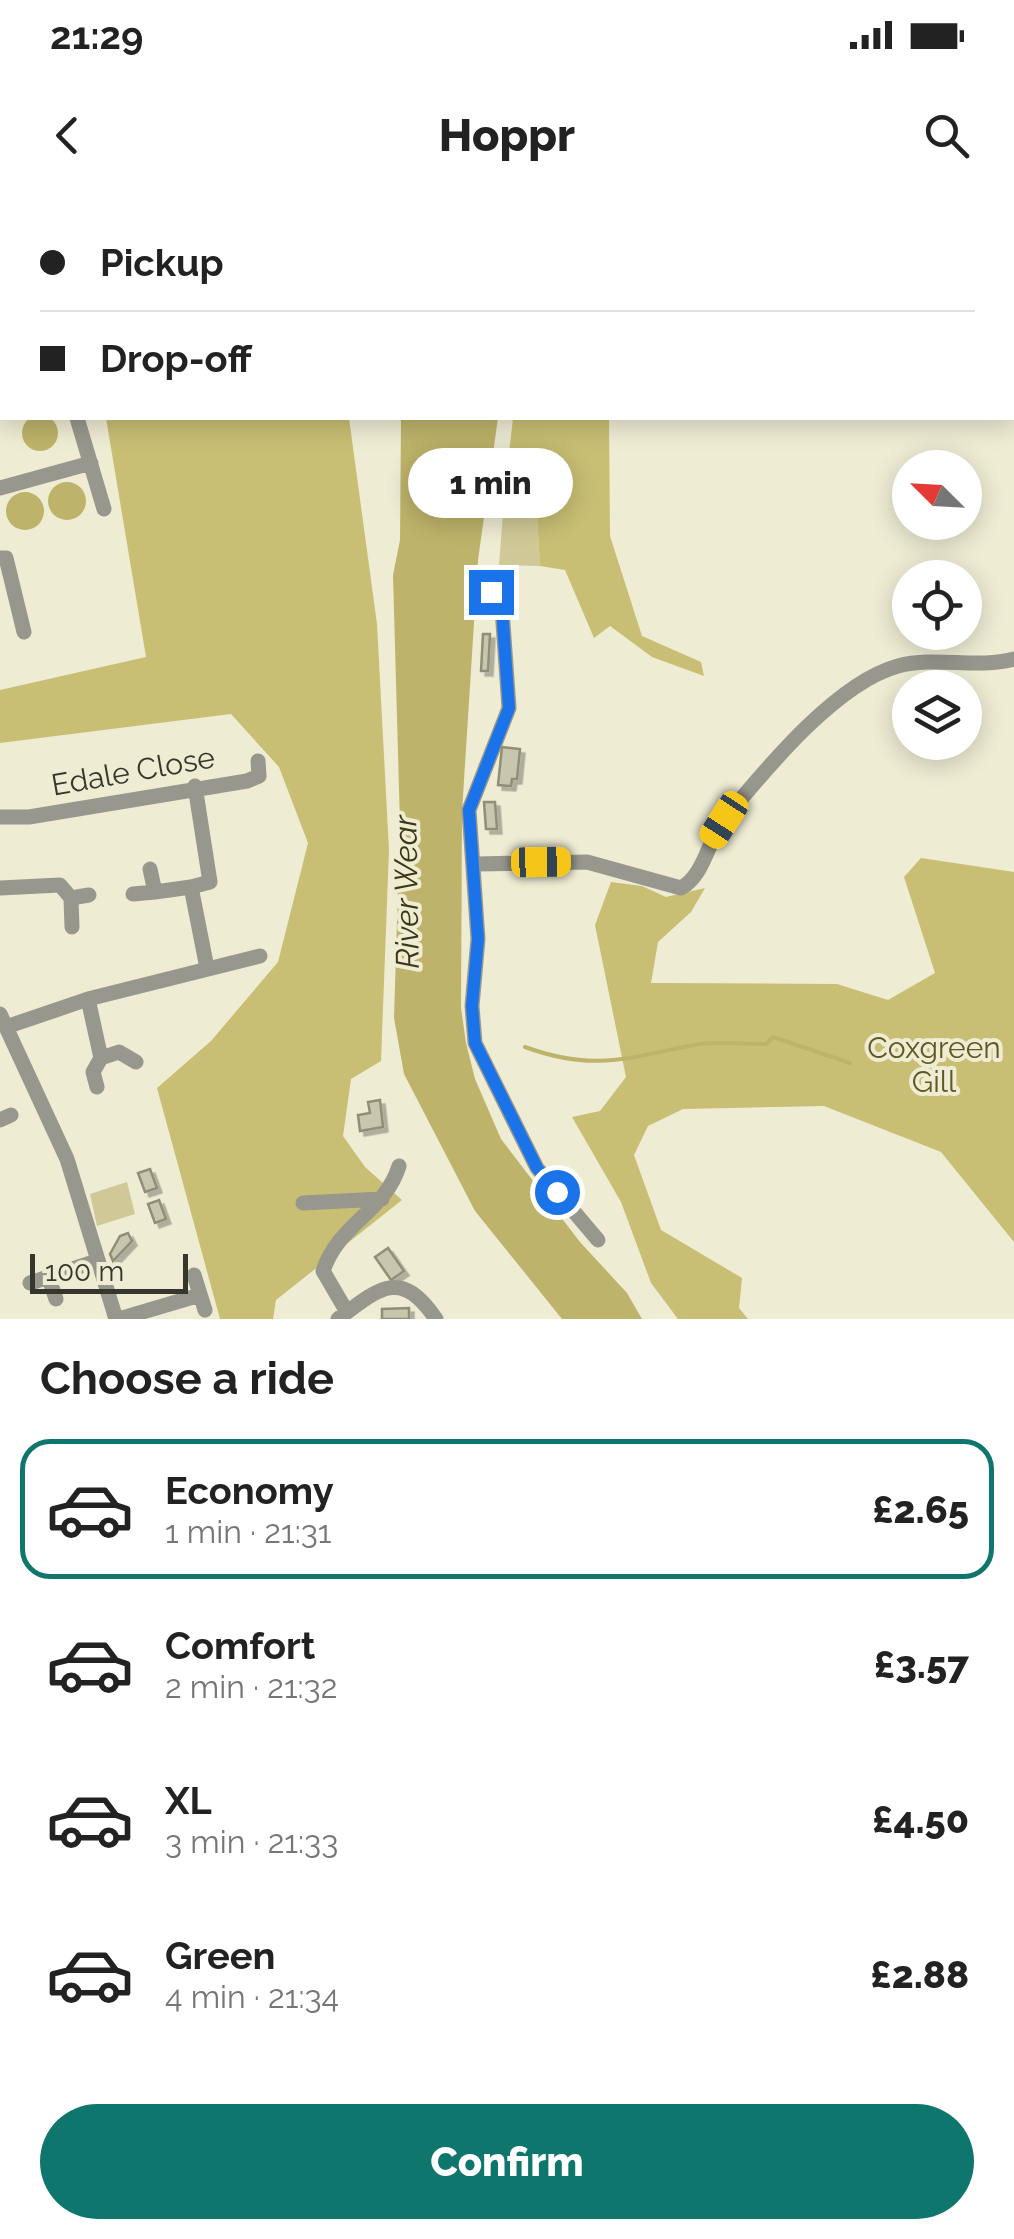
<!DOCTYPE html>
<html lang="en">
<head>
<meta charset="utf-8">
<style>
  :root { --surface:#fff; --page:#f6f6f6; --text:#222; --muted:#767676; --line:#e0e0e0; --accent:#0f766e }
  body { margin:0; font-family:Raleway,sans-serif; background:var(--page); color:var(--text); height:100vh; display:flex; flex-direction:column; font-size:38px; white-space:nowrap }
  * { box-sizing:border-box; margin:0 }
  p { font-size:32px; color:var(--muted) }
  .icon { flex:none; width:55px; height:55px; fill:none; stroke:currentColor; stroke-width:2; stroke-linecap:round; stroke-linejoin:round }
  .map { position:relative; height:1119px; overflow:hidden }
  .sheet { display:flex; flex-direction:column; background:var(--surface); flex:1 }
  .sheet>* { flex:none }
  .hud { position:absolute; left:0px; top:0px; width:1015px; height:220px; box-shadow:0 5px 25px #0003; display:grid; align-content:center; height:220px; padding:0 40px; background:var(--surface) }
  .needle { width:65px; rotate:294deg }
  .buttons { position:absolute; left:892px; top:250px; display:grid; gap:20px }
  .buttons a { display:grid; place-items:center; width:90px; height:90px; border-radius:50%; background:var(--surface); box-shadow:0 5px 25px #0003; font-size:50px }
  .scale { position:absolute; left:30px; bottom:25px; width:158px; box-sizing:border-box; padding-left:10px; border:5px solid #37362d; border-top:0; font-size:28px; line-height:35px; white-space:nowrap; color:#37362d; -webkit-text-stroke:8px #efecd4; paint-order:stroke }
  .end { position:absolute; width:45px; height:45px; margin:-22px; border:12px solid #1a73e8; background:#fff; box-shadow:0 0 0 5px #fff }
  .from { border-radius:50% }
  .bubble { position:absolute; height:70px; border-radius:35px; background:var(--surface); box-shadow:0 5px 25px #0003; font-size:32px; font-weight:800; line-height:70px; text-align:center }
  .car { position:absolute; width:30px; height:60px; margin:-30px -15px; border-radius:12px; box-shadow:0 0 8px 2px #0007; background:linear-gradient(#f5c518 24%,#345 0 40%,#f5c518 0 76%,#345 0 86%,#f5c518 0) }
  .hud b { display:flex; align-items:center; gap:35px; height:95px; font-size:38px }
  .hud b+b { border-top:2px solid var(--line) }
  .hud i { width:25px; height:25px; background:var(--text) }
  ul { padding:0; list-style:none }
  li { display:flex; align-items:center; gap:30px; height:140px; margin:0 20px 15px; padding:0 20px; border:5px solid transparent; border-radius:30px }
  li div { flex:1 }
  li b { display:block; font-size:38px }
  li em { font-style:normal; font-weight:800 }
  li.active { border-color:var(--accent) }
  li>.icon { width:90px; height:90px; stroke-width:1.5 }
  h2 { padding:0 40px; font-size:45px; line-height:120px }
  .button { display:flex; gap:20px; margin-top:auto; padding:20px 40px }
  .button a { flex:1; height:115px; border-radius:60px; background:var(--accent); color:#fff; font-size:40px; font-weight:800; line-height:115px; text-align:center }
  .status { display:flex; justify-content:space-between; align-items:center; height:70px; padding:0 50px; background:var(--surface); direction:ltr }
  .status svg { height:28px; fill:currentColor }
  header { display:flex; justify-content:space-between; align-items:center; height:130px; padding:0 40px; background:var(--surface); font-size:45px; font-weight:800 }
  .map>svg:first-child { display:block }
  .green { fill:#d0c997 }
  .forest { fill:#c8be74 }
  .water { fill:#beb36a }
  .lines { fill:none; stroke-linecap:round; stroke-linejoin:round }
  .stream { stroke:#beb36a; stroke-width:4 }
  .building { fill:#c9c6af; stroke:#918e78; stroke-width:2.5; filter:url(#shadow) }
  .minor { stroke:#98978d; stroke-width:15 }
  .route { stroke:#1a73e8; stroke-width:12 }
  .labels { text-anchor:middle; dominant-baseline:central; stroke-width:8; stroke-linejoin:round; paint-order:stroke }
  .street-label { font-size:30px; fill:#37362d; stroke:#efecd4 }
  .park-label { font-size:30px; fill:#605821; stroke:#efecd4 }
  .water-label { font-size:32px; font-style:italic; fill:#3b3616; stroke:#efecd4 }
</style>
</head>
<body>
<div class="status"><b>21:29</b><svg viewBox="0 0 49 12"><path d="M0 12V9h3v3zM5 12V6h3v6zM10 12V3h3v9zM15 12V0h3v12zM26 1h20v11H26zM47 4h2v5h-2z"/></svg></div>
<header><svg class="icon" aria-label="back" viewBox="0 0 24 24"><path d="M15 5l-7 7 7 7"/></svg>Hoppr<svg class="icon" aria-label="search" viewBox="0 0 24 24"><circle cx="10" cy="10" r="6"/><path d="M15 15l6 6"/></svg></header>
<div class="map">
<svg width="1014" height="1119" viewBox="0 0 1014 1119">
  <defs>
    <filter id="shadow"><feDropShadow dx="4.5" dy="4.5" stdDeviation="0" flood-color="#0004"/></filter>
  </defs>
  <rect width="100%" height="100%" fill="#efecd4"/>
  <path class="green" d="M535 283 540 366 499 365 505 289Z
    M127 982 135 1014 97 1026 90 994Z"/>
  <path class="forest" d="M106 218H349L377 424 389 650 381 861 351 879 343 936 365 967 402 1000 276 1100 273 1119H220L157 888 211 841 278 762 308 643 279 567 231 514 0 543V490L146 457Z
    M513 218H609L610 336 642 436 701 462 704 476 652 457 610 426 594 438 565 370 540 366 535 283 505 289Z
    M921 658 1014 672V1042L941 952 824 906 683 909 648 926 634 955 661 1030 742 1078 739 1108 748 1119H678L651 1083 621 1002 572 917 600 911 626 877 595 725 611 682 642 686 666 697 705 688 691 712 658 742 651 783 837 784 888 800 935 773 904 677Z"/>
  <path class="water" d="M22 233a18 18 0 1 1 36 0a18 18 0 1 1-36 0Z
    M401 218H498L478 360 462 612 461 808 466 843 475 879 501 939 580 1042 627 1093 642 1119H562L475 1011 404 874 394 818 400 624 393 375 400 340Z
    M48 301a19 19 0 1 1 38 0a19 19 0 1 1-38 0Z
    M6 311a19 19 0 1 1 38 0a19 19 0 1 1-38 0Z"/>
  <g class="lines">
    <path class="stream" d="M525 847C594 872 626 858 694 845 717 841 743 844 766 844L773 837 850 863"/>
  </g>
  <path class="building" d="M483 434H490L488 471H481Z
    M502 547 520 549 517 579H512L511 586 498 585Z
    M484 602H495L497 629H486Z
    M380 900 383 927 360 931 358 915 370 913 368 902Z
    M150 969 157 988 145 992 138 973Z
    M159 1000 166 1019 155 1023 148 1004Z
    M128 1033 132 1041 113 1061 110 1054 120 1036Z
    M388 1048 404 1071 391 1080 375 1057Z
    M409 1108V1119H382V1109Z"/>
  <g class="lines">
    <path class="minor" d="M0 164H2
      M77 218 104 309
      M0 288 91 263
      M0 358H6L24 432
      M491 392 502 409 509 508 469 610 478 739 472 806 475 843 537 968 598 1040
      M195 586 210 682 191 687 207 768
      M0 617H29L247 581 259 576 258 561
      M475 664 587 662 681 688C705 675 708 639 725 618 766 569 836 483 898 466 936 456 976 469 1014 459
      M150 669 155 692 191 687
      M0 688 60 685 71 698 89 695
      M133 694 155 692
      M71 698 72 727
      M88 799 101 858
      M0 814 67 959 116 1119
      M6 827 88 799 260 756
      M97 887 93 872 101 858 119 852 136 862
      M0 920 11 915
      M303 1003 382 999
      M194 1075 205 1110
      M48 1076 56 1099
      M30 1083 97 1061
      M347 1112 323 1071C339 1023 385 1012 399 966
      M119 1119 200 1095
      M338 1119C380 1087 401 1068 436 1119"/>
  </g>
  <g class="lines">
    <path class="route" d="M491 392 502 409 509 508 469 610 478 739 472 806 475 843 537 968 557 992"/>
  </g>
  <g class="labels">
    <g class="street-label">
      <text transform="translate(133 571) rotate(-10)">Edale Close</text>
    </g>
    <g class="park-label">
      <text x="934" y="847">Coxgreen<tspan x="934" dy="34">Gill</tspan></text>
    </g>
    <g class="water-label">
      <text transform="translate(406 692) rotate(-91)">River Wear</text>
    </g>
  </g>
</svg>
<div class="buttons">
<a><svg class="needle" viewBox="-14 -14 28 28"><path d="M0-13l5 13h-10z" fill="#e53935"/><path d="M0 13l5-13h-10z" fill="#767676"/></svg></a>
<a><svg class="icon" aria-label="locate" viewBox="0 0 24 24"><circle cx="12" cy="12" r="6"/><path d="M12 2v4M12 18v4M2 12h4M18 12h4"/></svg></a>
<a><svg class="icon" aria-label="layers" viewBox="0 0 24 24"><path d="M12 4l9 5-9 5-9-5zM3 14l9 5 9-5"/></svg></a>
</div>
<div class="scale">100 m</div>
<i class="end from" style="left:557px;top:992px"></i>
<i class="end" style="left:491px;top:392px"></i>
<div class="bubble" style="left:408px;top:248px;width:165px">1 min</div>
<i class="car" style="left:724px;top:620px;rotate:213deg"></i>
<i class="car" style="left:541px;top:662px;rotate:89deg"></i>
<div class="hud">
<b><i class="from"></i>Pickup</b>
<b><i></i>Drop-off</b>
</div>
</div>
<section class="sheet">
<h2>Choose a ride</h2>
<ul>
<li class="active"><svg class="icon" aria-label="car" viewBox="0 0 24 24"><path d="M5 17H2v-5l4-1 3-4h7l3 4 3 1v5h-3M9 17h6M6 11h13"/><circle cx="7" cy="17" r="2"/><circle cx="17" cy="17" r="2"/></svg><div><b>Economy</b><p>1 min · 21:31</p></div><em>£2.65</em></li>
<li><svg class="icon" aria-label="car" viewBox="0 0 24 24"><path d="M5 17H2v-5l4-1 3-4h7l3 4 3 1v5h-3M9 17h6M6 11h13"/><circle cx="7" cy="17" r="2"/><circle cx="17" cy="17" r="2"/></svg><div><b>Comfort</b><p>2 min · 21:32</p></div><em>£3.57</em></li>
<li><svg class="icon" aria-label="car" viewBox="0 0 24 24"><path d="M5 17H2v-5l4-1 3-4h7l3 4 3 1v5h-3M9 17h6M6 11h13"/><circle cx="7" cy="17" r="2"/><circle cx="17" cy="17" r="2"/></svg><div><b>XL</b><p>3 min · 21:33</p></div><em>£4.50</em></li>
<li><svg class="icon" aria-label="car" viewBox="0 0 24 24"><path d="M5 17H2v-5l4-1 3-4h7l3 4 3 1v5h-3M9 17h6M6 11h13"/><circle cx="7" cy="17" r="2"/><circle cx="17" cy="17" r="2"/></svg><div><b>Green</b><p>4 min · 21:34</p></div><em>£2.88</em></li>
</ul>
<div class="button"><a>Confirm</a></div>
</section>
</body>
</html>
